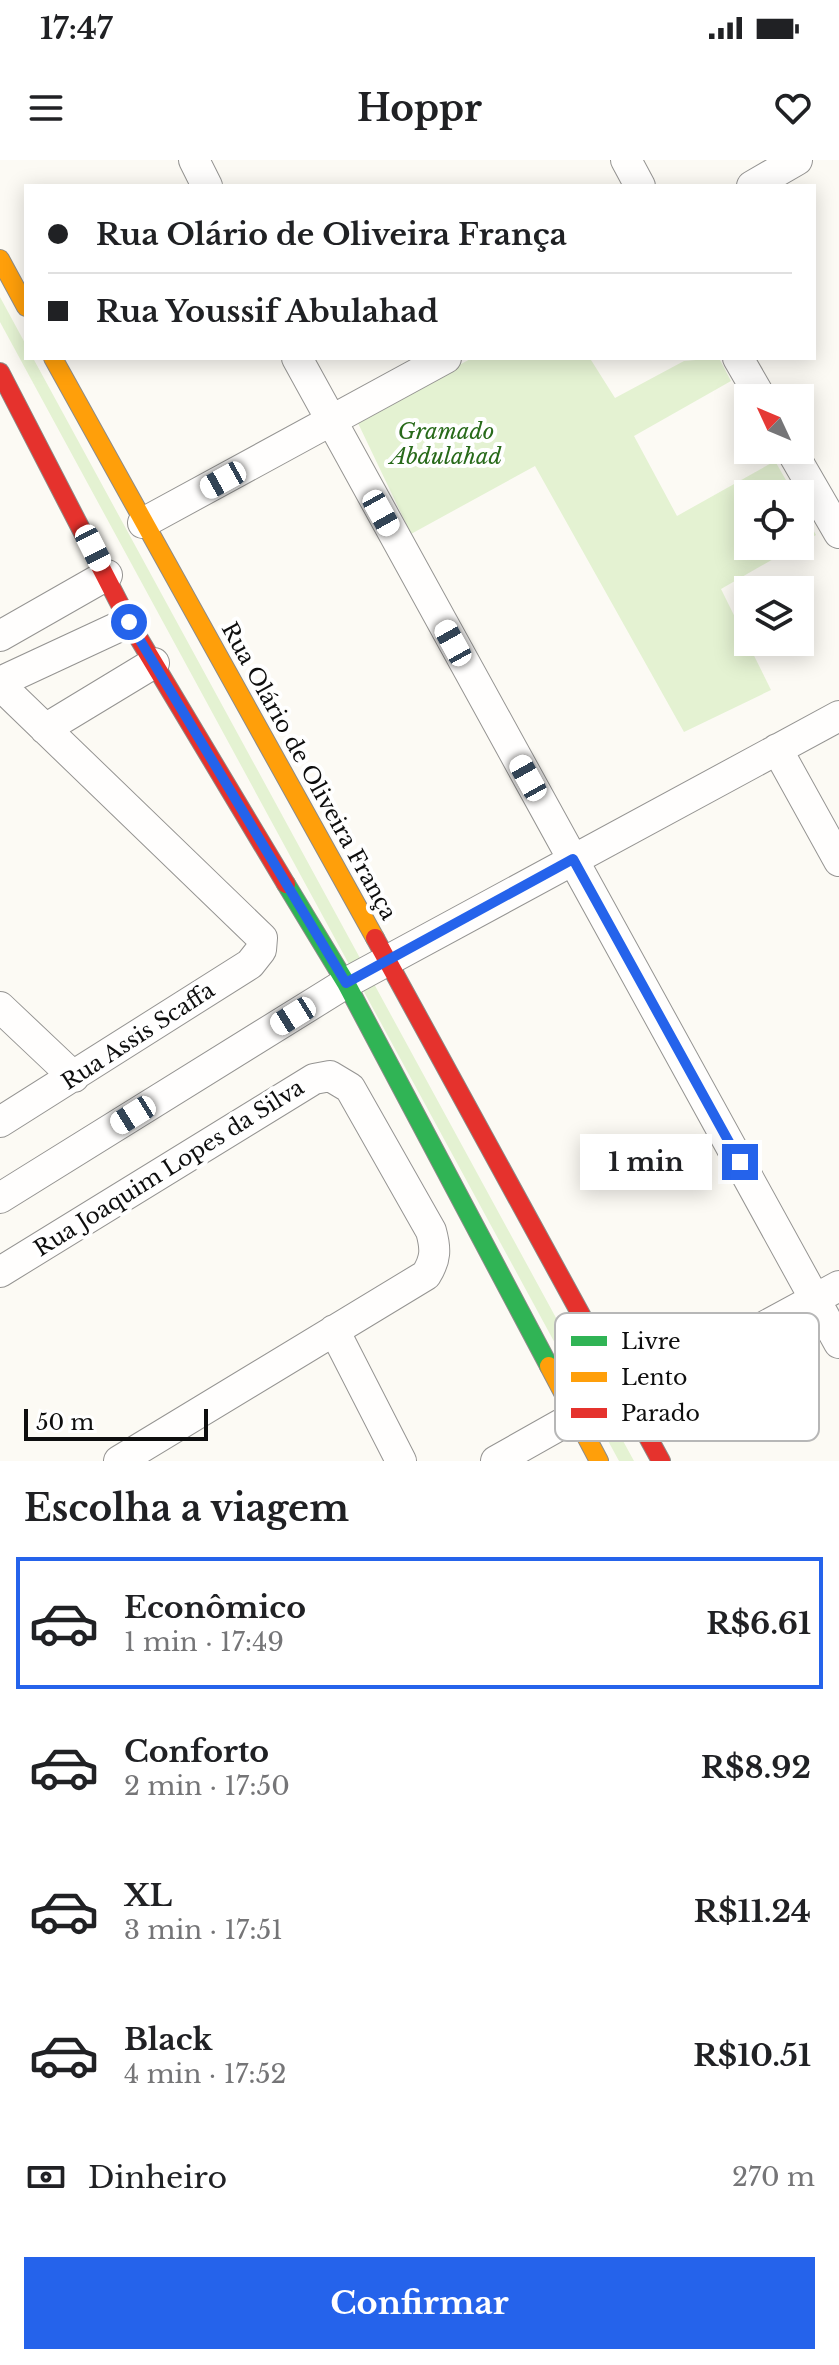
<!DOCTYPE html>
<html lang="pt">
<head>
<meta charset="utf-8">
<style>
  :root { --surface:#fff; --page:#f6f6f6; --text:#202124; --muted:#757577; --line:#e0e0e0; --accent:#2563eb }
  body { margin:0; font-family:"Libre Baskerville",serif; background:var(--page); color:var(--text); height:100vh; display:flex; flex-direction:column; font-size:30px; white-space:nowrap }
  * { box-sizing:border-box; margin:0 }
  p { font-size:26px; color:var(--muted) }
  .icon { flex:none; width:44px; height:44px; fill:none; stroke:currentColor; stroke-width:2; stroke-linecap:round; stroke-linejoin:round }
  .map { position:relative; height:1301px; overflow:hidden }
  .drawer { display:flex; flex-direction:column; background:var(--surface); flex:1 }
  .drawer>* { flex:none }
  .guide { position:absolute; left:24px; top:24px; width:792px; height:176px; border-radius:0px; box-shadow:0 4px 20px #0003; display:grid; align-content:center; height:176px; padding:0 24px; background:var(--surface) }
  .needle { width:52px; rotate:314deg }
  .fabs { position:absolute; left:734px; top:224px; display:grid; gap:16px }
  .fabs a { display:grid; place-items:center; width:80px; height:80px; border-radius:0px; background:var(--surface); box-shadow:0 4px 20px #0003; font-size:40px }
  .scale { position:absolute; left:24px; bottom:20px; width:184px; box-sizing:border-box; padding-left:8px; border:4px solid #0e0e0e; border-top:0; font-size:22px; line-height:28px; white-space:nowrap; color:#0e0e0e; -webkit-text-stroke:6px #fff; paint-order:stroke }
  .end { position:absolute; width:36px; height:36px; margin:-18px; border:10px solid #2563eb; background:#fff; box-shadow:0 0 0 4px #fff }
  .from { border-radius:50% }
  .bubble { position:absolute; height:56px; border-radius:0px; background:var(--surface); box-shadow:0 4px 20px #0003; font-size:26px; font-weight:800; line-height:56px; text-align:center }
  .car { position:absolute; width:24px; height:48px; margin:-24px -12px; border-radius:10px; box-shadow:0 0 6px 2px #0007; background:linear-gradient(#fff 24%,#345 0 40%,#fff 0 76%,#345 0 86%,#fff 0) }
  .guide b { display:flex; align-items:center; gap:28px; height:76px; font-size:30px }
  .guide b+b { border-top:2px solid var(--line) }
  .guide i { width:20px; height:20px; background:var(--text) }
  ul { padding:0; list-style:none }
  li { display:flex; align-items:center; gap:24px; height:132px; margin:0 16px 12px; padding:0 8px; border:4px solid transparent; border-radius:0px }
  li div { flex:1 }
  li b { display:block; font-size:30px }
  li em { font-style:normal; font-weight:800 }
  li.current { border-color:var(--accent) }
  li>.icon { width:72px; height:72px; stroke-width:1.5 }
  h2 { padding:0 24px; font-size:36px; line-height:96px }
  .pay { display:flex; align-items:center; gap:20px; height:88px; padding:0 24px; font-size:30px }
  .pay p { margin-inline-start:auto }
  .primary-button { display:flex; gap:16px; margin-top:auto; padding:16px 24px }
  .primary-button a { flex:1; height:92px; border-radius:0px; background:var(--accent); color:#fff; font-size:32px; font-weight:800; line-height:92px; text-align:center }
  .status { display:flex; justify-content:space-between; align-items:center; height:56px; padding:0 40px; background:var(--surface); direction:ltr }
  .status svg { height:22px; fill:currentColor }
  header { display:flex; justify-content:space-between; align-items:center; height:104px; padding:0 24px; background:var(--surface); font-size:36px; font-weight:800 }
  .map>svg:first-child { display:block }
  .green { fill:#e4f2d2 }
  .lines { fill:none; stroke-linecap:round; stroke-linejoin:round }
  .street-casing { stroke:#959492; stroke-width:32 }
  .fast-casing { stroke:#8c8b88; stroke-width:20 }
  .slow-casing { stroke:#8c8b88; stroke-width:20 }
  .jam-casing { stroke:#8c8b88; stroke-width:20 }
  .street { stroke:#fffefd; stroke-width:30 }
  .fast { stroke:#30b455; stroke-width:18 }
  .slow { stroke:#ff9f0a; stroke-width:18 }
  .jam { stroke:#e5322d; stroke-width:18 }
  .route { stroke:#2563eb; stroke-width:10 }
  .labels { text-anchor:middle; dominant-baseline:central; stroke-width:8; stroke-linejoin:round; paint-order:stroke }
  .park-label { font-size:22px; font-style:italic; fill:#286a1a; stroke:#fff }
  .street-label { font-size:22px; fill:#0e0e0e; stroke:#fff }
  .key { fill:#fff; stroke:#b7b7b7; stroke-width:2 }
  .key-label { font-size:22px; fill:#0e0e0e }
</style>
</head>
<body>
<div class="status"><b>17:47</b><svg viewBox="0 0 49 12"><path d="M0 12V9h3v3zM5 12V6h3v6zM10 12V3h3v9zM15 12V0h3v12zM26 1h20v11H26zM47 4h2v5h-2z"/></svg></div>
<header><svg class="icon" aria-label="menu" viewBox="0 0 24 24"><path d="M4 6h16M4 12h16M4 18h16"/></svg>Hoppr<svg class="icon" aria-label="heart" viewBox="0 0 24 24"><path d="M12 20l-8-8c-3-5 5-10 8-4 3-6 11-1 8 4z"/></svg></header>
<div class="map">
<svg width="839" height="1301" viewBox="0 0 839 1301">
  <rect width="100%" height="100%" fill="#fcfaf4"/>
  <path class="green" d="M0 137 26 185V198H33L634 1301H619L0 162Z
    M472 198H593L591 200 615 238 684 201 719 198 731 221 634 276 677 356 775 301 794 334H748V386H796L721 429 771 530 684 572 535 306 411 374 357 261Z
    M800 346 816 375 800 384Z"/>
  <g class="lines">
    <g class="street-casing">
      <path id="street" d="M194 0 207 26
        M626 0 640 26
        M752 26 797 0
        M297 198 839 1183
        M738 198 761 238
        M791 290 839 373
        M143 363 446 198
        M0 476 107 415
        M0 522 129 462
        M0 525 262 778 261 790 250 804 0 962
        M45 569 154 503
        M777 589 839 701
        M0 847 74 917
        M0 1038 346 823 839 556
        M0 1112 314 919 330 916 350 928 431 1071C436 1089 436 1099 426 1115L119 1301
        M334 1170 401 1301
        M627 1241 839 1126
        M496 1301 574 1257"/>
    </g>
    <g class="fast-casing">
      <path id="fast" d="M286 724 346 823 549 1206"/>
    </g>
    <g class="slow-casing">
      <path id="slow" d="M0 99 26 147
        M53 198 375 778
        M549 1206 599 1301"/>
    </g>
    <g class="jam-casing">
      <path id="jam" d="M0 212 129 462 286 724
        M375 778 661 1301"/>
    </g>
    <use href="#street" class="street"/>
    <use href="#fast" class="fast"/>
    <use href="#slow" class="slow"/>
    <use href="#jam" class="jam"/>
  </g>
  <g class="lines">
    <path class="route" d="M129 462 346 823 573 699 740 1002"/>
  </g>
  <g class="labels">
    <g class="park-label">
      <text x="446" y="271">Gramado<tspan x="446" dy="25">Abdulahad</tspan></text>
    </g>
    <g class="street-label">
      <text transform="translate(309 611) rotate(61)">Rua Olário de Oliveira França</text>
      <text transform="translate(138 876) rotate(-33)">Rua Assis Scaffa</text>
      <text transform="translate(169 1008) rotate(-32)">Rua Joaquim Lopes da Silva</text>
    </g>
  </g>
  <rect x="555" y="1153" width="264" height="128" rx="12" class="key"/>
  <rect x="571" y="1176" width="36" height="10" fill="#30b455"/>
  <rect x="571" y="1212" width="36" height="10" fill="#ff9f0a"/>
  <rect x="571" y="1248" width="36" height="10" fill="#e5322d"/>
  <g class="key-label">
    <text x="621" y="1189">Livre</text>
    <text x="621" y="1225">Lento</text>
    <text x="621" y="1261">Parado</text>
  </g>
</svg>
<div class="fabs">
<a><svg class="needle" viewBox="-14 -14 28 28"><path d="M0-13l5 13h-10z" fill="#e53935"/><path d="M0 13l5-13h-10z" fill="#757577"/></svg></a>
<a><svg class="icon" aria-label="locate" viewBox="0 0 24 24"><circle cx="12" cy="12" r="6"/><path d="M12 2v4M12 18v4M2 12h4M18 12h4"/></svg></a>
<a><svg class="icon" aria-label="layers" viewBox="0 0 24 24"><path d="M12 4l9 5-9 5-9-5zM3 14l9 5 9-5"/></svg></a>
</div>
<div class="scale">50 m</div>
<i class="end from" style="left:129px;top:462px"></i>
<i class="end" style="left:740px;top:1002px"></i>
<div class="bubble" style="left:580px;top:974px;width:132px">1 min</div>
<i class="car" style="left:223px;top:320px;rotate:241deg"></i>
<i class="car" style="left:381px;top:353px;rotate:151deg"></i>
<i class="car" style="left:93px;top:388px;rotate:153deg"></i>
<i class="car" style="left:453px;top:483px;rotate:331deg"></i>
<i class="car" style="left:528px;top:618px;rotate:331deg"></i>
<i class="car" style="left:293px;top:856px;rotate:238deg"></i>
<i class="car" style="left:133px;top:955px;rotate:238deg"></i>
<div class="guide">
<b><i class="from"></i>Rua Olário de Oliveira França</b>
<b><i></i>Rua Youssif Abulahad</b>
</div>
</div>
<section class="drawer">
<h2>Escolha a viagem</h2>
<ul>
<li class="current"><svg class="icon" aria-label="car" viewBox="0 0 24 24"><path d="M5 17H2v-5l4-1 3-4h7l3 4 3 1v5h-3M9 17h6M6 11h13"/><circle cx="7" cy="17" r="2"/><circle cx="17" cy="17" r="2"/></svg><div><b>Econômico</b><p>1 min · 17:49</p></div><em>R$6.61</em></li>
<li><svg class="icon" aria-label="car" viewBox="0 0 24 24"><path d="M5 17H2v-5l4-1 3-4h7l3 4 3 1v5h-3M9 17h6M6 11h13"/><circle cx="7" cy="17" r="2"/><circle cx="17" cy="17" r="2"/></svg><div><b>Conforto</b><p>2 min · 17:50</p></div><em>R$8.92</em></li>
<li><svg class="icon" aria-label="car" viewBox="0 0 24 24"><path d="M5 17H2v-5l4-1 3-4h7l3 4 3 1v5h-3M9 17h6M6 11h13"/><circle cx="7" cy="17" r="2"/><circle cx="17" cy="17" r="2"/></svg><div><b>XL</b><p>3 min · 17:51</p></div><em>R$11.24</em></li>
<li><svg class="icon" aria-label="car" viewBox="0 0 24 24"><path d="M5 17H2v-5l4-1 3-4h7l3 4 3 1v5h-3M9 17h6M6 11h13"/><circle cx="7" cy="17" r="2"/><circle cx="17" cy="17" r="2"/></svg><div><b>Black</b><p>4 min · 17:52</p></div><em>R$10.51</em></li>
</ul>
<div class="pay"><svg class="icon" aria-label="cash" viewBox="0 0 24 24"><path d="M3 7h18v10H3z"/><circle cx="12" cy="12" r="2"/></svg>Dinheiro<p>270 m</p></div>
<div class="primary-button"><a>Confirmar</a></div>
</section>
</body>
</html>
